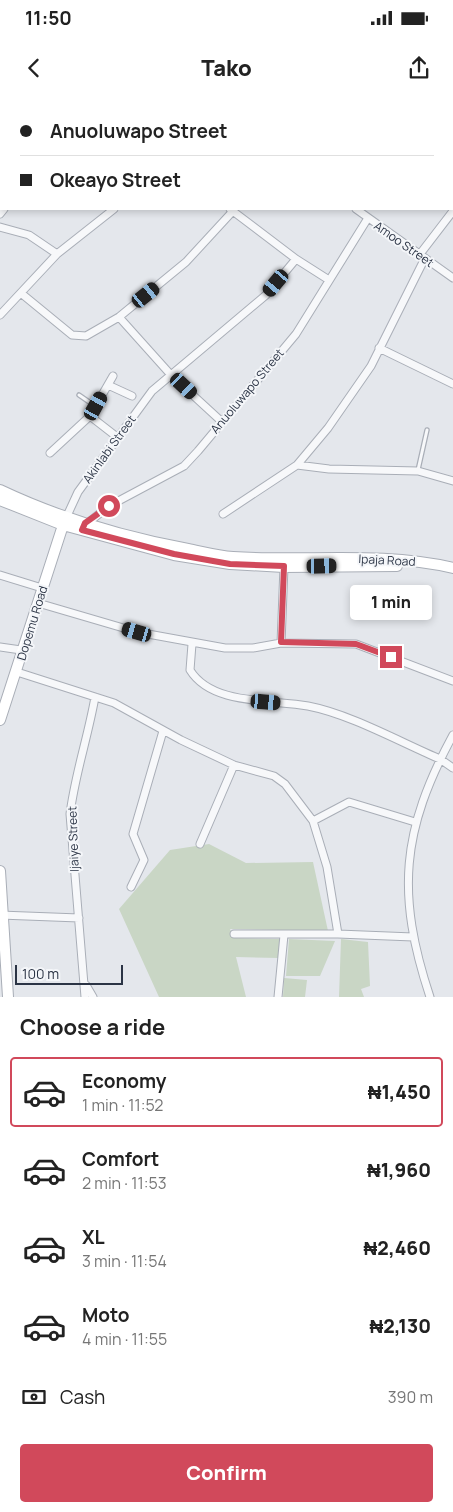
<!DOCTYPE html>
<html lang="en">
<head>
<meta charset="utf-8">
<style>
  :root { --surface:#fff; --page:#f2f2f2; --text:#222; --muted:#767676; --line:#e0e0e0; --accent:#d1495b }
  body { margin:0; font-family:Manrope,sans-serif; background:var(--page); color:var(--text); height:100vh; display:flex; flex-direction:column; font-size:19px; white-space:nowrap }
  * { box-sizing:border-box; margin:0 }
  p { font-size:16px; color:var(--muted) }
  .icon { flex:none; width:28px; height:28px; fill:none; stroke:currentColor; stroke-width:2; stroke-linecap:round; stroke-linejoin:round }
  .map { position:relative; height:897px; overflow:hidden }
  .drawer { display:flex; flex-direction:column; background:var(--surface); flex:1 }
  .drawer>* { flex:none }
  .guide { position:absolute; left:0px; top:0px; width:454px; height:110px; box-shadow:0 2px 8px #0003; display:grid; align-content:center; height:110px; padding:0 20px; background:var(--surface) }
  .scale { position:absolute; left:15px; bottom:12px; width:108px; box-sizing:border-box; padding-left:5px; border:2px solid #2b3445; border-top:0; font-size:14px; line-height:18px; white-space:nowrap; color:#2b3445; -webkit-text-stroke:4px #f4f6f9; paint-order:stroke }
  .end { position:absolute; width:22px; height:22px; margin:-11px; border:6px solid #d1495b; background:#fff; box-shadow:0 0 0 2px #fff }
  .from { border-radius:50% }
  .bubble { position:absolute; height:35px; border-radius:5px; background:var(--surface); box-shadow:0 2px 8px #0003; font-size:16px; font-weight:800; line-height:35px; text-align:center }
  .car { position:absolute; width:15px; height:30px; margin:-15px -8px; border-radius:6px; box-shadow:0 0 4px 1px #0007; background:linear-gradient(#222 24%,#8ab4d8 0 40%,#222 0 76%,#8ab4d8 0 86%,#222 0) }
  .guide b { display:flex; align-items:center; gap:18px; height:48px; font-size:19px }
  .guide b+b { border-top:1px solid var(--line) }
  .guide i { width:12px; height:12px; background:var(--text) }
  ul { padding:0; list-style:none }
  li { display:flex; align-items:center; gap:15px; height:70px; margin:0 10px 8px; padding:0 10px; border:2px solid transparent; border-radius:5px }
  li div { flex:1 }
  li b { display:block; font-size:19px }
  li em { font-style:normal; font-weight:800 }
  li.selected { border-color:var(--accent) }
  li>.icon { width:45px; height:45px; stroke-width:1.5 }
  h2 { padding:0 20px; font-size:22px; line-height:60px }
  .pay { display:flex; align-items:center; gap:12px; height:55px; padding:0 20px; font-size:19px }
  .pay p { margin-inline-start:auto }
  .cta { display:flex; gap:10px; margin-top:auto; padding:10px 20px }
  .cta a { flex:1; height:58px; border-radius:5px; background:var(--accent); color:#fff; font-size:20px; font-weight:800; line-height:58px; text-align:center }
  .status { display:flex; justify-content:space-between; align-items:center; height:35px; padding:0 25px; background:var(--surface); direction:ltr }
  .status svg { height:14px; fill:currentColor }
  header { display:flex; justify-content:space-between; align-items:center; height:65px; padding:0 20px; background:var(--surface); font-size:22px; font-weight:800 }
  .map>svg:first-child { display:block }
  .green { fill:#c9d6c5 }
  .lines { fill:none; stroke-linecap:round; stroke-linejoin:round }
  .service-casing { stroke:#a9aeb7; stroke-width:5.5 }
  .minor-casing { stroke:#a9aeb7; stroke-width:9 }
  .secondary-casing { stroke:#a9aeb7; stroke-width:12 }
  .service { stroke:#f7f8fa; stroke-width:3 }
  .minor { stroke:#f7f8fa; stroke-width:7 }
  .secondary { stroke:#fff; stroke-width:10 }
  .route { stroke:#d1495b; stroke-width:6 }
  .labels { text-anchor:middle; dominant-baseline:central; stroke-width:4; stroke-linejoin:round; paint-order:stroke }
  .street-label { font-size:12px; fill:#2b3445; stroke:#f4f6f9 }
</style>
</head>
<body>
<div class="status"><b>11:50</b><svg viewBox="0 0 49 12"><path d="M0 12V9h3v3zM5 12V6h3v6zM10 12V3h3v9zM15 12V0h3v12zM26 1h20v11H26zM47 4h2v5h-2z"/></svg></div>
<header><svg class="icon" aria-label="back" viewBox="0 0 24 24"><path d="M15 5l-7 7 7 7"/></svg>Tako<svg class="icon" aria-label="share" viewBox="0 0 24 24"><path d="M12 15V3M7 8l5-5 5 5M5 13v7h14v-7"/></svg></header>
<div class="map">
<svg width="453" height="897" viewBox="0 0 453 897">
  <rect width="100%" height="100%" fill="#e4e7ec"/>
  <path class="green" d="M209 744 246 763 313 762 328 831 230 829 234 838 281 839 279 858 236 857 246 897H159L119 809 170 750Z
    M289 839 335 841 320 876H286Z
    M341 839 368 842 370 886 361 889 364 897H339Z
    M284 878 307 880 305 897H283Z"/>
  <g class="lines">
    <g class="service-casing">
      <path id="service" d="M79 295 95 306
        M418 370 427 330"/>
    </g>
    <g class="minor-casing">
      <path id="minor" d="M94 0 95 1
        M224 0 226 1
        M348 0 349 1
        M355 1 356 0
        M452 6 453 5
        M0 15 1 16
        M230 109 296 159 329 180
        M356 109 453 178
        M0 114 4 109
        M0 127 29 135 57 154
        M420 154 453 111
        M22 194 72 235 86 236 119 217 186 162 233 111
        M0 215 57 154 114 109
        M119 217 171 275 221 321
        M379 248 453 284
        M108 285 132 296
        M90 316 117 337
        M50 353 90 316 113 276
        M297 365 329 369 418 371 453 381
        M223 414 297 365 328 328 371 266 425 158
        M66 418 78 392 152 291 266 195 296 159
        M84 426 109 406 184 366 198 351 296 234 368 118
        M0 475 42 488
        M38 503 137 532 225 548H253L281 543 356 544 453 581
        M281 543 284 467
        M192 544 190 570C212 606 273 599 308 606 350 614 400 642 440 659L453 668
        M0 547 21 550
        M17 572 114 603 181 640 234 665 274 676 285 684 313 721 327 767 338 834
        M313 721 349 702 415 722
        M200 744 234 665
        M131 787 144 760 133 734 163 631
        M0 815 79 818
        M234 834H338L413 837
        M86 885 93 897
        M85 897 70 714C75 674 88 637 95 597
        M278 897 284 835
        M430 897C396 794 401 731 453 635"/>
    </g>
    <g class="secondary-casing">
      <path id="secondary" d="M0 390C59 418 124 437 188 449 203 452 218 456 233 457 307 462 380 451 453 468
        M0 400 63 425 174 455 230 464 284 467 397 466
        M0 620 65 419
        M0 771 8 897"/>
    </g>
    <use href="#service" class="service"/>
    <use href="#minor" class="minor"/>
    <use href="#secondary" class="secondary"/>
  </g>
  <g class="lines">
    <path class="route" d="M109 406 85 423 82 430 174 454 230 464 284 466 281 542 356 544 391 557"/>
  </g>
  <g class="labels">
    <g class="street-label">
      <text transform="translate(404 144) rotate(35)">Amoo Street</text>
      <text transform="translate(247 291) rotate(-50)">Anuoluwapo Street</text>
      <text transform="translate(109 349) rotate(-54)">Akinlabi Street</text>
      <text transform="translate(387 460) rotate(3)">Ipaja Road</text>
      <text transform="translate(32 523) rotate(-73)">Dopemu Road</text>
      <text transform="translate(73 739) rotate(-92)">Ijaiye Street</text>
    </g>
  </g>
</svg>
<div class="scale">100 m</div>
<i class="end from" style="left:109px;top:406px"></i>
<i class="end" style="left:391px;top:557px"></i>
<div class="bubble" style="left:350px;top:485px;width:82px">1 min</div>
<i class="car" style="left:276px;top:183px;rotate:220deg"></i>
<i class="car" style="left:146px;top:195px;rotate:51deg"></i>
<i class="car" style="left:184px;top:286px;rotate:133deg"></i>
<i class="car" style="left:96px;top:306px;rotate:29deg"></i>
<i class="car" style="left:322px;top:466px;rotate:89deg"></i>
<i class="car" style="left:137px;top:532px;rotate:286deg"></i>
<i class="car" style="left:266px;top:602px;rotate:95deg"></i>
<div class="guide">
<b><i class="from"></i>Anuoluwapo Street</b>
<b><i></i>Okeayo Street</b>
</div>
</div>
<section class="drawer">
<h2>Choose a ride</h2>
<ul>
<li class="selected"><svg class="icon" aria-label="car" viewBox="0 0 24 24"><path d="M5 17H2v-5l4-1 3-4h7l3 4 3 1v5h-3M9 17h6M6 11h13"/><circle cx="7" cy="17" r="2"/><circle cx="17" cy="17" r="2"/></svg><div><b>Economy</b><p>1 min · 11:52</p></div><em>₦1,450</em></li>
<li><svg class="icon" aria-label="car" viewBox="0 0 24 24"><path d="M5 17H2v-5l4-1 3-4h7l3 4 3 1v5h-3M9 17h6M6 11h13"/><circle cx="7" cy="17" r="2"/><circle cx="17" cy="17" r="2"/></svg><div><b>Comfort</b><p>2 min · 11:53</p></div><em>₦1,960</em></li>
<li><svg class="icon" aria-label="car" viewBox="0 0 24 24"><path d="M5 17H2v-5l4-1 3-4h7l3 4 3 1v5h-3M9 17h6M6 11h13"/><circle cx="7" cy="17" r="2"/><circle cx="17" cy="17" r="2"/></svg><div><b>XL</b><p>3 min · 11:54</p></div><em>₦2,460</em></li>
<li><svg class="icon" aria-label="car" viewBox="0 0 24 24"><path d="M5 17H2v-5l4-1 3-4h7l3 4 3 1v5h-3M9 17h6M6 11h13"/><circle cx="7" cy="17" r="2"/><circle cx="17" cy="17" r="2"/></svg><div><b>Moto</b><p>4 min · 11:55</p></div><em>₦2,130</em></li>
</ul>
<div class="pay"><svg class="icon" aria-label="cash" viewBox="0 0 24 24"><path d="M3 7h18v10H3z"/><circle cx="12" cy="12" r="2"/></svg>Cash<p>390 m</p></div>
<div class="cta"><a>Confirm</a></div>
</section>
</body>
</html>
